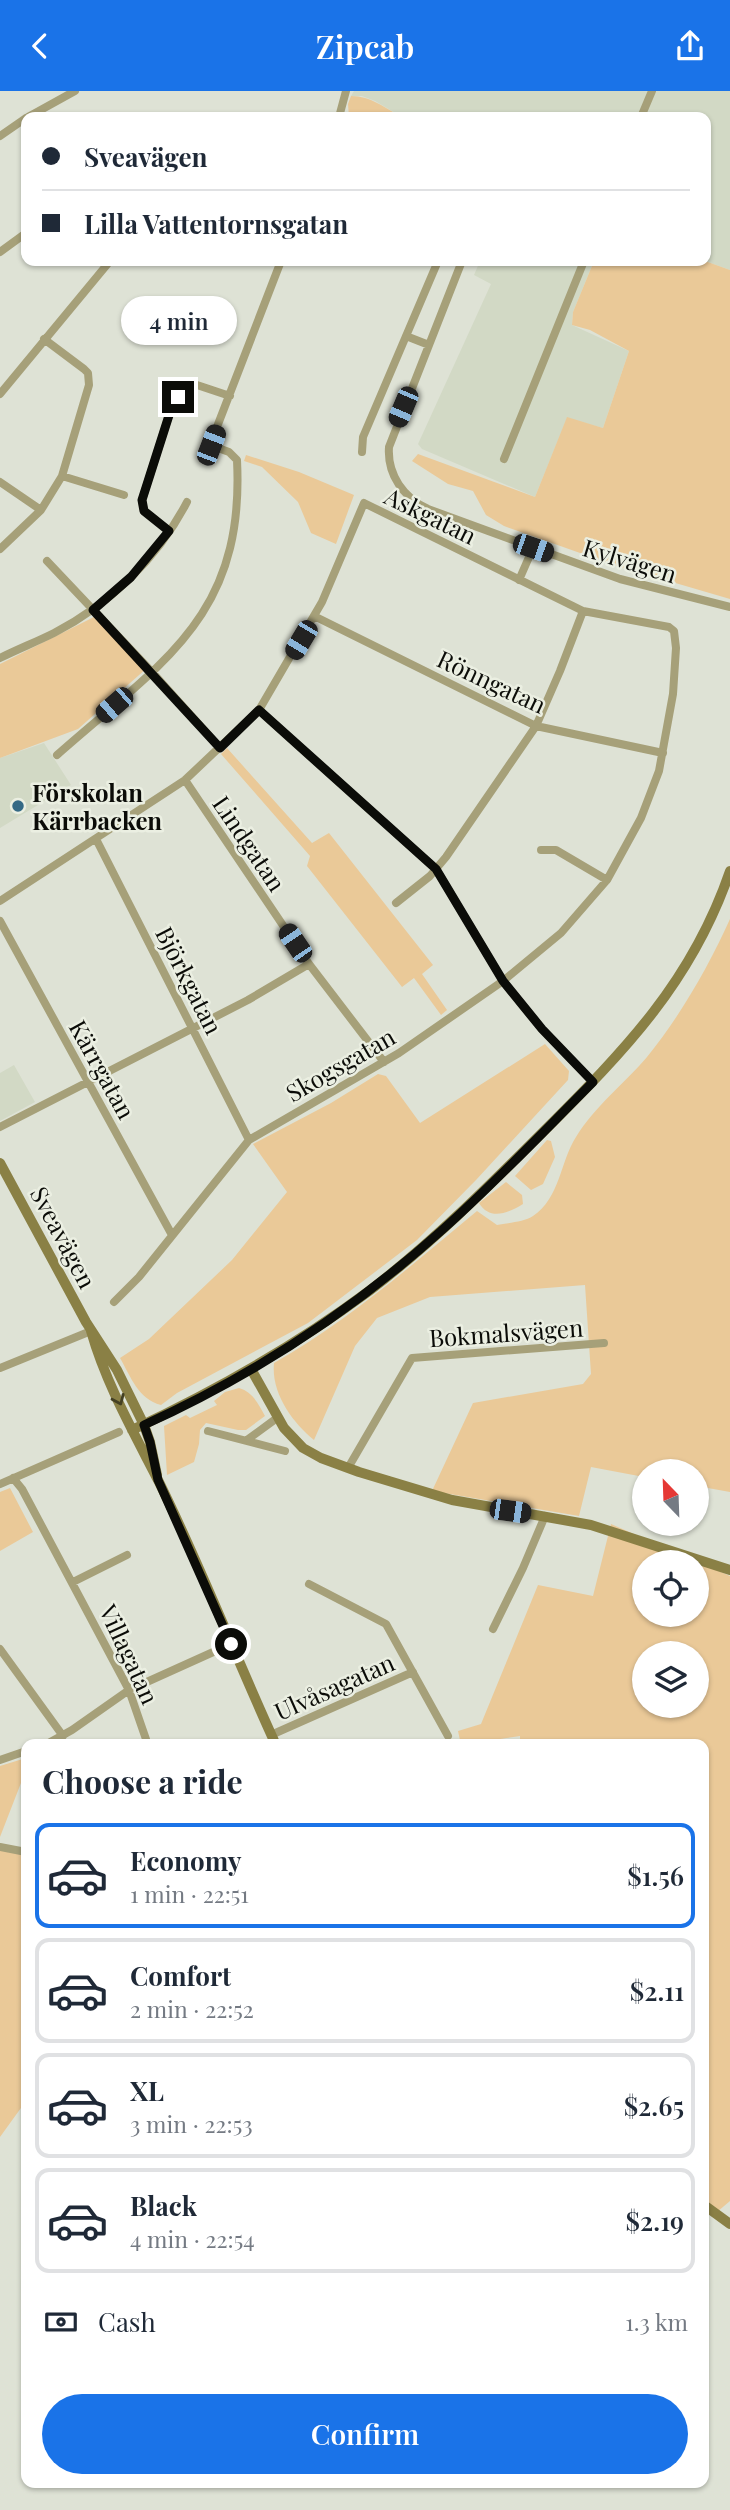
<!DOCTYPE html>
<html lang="en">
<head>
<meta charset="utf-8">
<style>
  :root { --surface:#fff; --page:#f2f2f3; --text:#1f2937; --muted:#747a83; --line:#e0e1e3; --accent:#1a73e8 }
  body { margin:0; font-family:"Playfair Display",serif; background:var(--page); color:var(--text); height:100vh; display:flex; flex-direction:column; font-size:26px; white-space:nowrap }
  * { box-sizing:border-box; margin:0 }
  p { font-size:23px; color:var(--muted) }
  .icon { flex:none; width:38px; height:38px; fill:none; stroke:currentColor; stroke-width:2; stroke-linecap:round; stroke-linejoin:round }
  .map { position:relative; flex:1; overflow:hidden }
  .panel { position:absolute; left:21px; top:1648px; width:688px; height:749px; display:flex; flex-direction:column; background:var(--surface); border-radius:14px; box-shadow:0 2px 5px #0004 }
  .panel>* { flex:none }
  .top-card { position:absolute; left:21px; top:21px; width:690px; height:154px; border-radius:14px; box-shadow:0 2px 5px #0004; display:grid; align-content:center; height:154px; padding:0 21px; background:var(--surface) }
  .needle { width:46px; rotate:337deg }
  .controls { position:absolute; left:632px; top:1368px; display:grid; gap:14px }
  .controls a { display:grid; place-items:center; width:77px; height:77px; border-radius:50%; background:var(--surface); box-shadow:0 2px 5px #0004; font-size:35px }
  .end { position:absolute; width:32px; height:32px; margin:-16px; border:9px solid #0b0c08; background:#fff; box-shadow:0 0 0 4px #fff }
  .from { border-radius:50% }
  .bubble { position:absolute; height:49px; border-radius:24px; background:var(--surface); box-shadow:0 2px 5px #0004; font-size:23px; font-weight:600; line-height:49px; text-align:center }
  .car { position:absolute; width:21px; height:42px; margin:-21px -10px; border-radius:9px; box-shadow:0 0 5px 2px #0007; background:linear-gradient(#222 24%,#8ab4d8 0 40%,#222 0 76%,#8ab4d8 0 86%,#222 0) }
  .top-card b { display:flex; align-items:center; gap:24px; height:66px; font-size:26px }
  .top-card b+b { border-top:2px solid var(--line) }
  .top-card i { width:18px; height:18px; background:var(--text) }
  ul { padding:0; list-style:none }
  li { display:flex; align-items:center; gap:21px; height:105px; margin:0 14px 10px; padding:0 7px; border:4px solid var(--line); border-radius:14px }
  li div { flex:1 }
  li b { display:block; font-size:26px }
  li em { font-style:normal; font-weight:600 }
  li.selected { border-color:var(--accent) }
  li>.icon { width:63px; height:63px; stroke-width:1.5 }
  h2 { padding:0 21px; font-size:32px; line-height:84px }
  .pay { display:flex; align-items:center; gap:18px; height:77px; padding:0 21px; font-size:26px }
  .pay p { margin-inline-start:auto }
  .button { display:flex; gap:14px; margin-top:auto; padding:14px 21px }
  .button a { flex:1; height:80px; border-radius:42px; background:var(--accent); color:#fff; font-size:28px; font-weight:600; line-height:80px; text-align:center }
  header { display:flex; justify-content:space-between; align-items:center; height:91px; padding:0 21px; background:var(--accent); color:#fff; font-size:32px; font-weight:600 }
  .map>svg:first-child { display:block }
  .built { fill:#d2d9c5 }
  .green { fill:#eac998; fill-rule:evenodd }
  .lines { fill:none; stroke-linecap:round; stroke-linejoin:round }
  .minor { stroke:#a6a079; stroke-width:8 }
  .secondary { stroke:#8a8045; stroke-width:10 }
  .oneway { stroke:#444023 }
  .route { stroke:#0b0c08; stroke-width:9 }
  .poi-dot { fill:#346985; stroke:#ebefe2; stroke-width:2.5 }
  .labels { text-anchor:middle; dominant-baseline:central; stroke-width:5; stroke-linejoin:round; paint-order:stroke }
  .street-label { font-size:24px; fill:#0b0c08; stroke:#ebefe2 }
  .poi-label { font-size:24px; font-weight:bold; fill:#0b0c08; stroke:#ebefe2; text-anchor:start }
</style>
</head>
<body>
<header><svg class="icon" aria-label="back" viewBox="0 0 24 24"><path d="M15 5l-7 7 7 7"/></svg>Zipcab<svg class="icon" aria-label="share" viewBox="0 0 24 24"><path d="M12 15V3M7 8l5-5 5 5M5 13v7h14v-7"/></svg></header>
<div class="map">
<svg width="730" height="2419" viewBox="0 0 730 2419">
  <rect width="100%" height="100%" fill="#dee2d5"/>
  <path class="built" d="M354 0H730V179L705 170V26H402L375 10 362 5H351Z
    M480 170H594L573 221 572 234 629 260 603 337 567 327 535 406 422 358 418 353 491 193 474 184Z
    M44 652 71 694 0 737V667Z
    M14 974 35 1011 0 1030V982Z"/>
  <path class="green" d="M351 5C371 5 385 17 402 26H349L348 13Z
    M594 170H705L730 179V508L614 474 504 435 486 424 473 400 448 393 412 370 418 363 535 406 567 326 603 337 629 260 590 239 572 234 573 221Z
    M246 364 299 381 354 404 336 453 311 442 298 411 262 376 244 370Z
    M94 526 102 530 147 577 78 638 0 667V573Z
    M227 657 312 752 329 742 433 874 422 883 447 919 441 924 414 887 402 896 307 775 310 765 221 663Z
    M730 828V1401L697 1395 696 1381H644V1386L591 1376 579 1425 432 1400 473 1312 583 1293 591 1283 585 1194 430 1206 377 1227 355 1255 314 1349C292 1331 271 1302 274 1272 348 1230 412 1174 477 1120L497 1134C507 1132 524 1131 533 1125 560 1107 560 1071 576 1046 595 1015 624 993 647 966 679 927 709 875 730 828Z
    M545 953 569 980 568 989 476 1089 417 1149 308 1232 177 1302 161 1314C138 1308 131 1286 120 1267L149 1248 232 1169 287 1101 253 1053 331 1012 378 983 386 985 420 1032Z
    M547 1049 551 1050 555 1066 543 1093 531 1099 515 1085Z
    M506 1091 522 1104 523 1113C508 1122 490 1130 479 1112Z
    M239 1297C253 1301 259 1314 265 1325L246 1339H238L206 1332 200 1339 199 1353 194 1371 167 1384 164 1335 186 1324 190 1327 217 1314 214 1310 225 1301Z
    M10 1397 33 1441 0 1460V1401Z
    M611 1433 730 1485V2110L717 2121 704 2111V1654H520V1645L461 1654 458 1640 481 1633 538 1494 593 1505ZM644 1472H696V1524H644ZM644 1563H696V1615H644Z
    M26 1667V1679L0 1746V1675Z
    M0 1756 26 1758V2010L0 2046Z"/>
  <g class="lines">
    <path class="minor" d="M28 26 75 0
      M339 26 346 0
      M641 26 652 0
      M0 45 26 27
      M0 161 26 142
      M462 170 389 356C387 384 404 407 428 418L620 488 730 516
      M406 245 429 254
      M0 303 110 170
      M362 361 363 346 438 170
      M504 368 584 170
      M62 385 124 404
      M0 391 41 419
      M169 440 144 420 142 409 172 315 191 292 230 305
      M0 458 41 419 62 385 89 294 88 282 84 278 44 248
      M47 470 151 580 220 657
      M519 489 533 457
      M314 525 536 635 663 662
      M0 567C18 558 36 551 54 542 110 513 158 467 187 411
      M259 619 436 778 503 890 542 938 593 991
      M57 664C162 571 245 526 237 369L229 361 210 354 281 170
      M185 689 309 873 384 971
      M96 748 249 1049
      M541 759H556L607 789
      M0 810 185 689 259 619 322 511 364 412 583 520 669 536 674 540 676 557 673 603 659 680 641 727 607 789 561 842 503 890 399 962 249 1049 139 1186 114 1211
      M396 812 430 785 446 766 536 635 560 580 583 520
      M0 830 172 1144
      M0 1036 248 909 309 873
      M0 1277 91 1240
      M208 1340 285 1360
      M247 1349 277 1327
      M348 1377 412 1267 604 1252
      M13 1387 22 1398 129 1599 148 1654
      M0 1393 119 1341
      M73 1491 127 1464
      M309 1493 386 1533 448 1645
      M493 1538 523 1477 545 1425
      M0 1558 63 1645
      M271 1644 413 1581
      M45 1654 72 1639 129 1599 231 1553
      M0 1669 26 1660
      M0 1756 26 1761"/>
    <path class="secondary" d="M0 1072 86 1231 117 1279 144 1334 150 1351 157 1384
      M91 1240C106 1293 134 1342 159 1391 201 1476 236 1567 276 1654
      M251 1278 284 1337 303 1357 321 1367 359 1381 452 1409 591 1434 730 1479
      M132 1339C215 1300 295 1255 369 1200 432 1152 488 1096 544 1040 625 959 692 891 730 780
      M704 2114 730 2133"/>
  </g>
  <defs><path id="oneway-chevron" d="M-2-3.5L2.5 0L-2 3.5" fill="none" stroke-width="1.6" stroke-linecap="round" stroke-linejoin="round" transform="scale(1.75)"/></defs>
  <use class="oneway" href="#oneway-chevron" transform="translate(119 1309) rotate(66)"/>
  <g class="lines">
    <path class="route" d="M178 306 172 315 142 409 144 420 169 440 131 486 93 519 220 657 259 619 436 778 503 890 542 938 593 991C543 1041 494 1093 441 1140 353 1219 252 1285 144 1334L150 1351 158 1389 231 1553"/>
  </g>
  <circle class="poi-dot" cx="18" cy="715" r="7"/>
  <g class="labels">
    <g class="street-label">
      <text transform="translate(431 424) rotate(26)">Askgatan</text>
      <text transform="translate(630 469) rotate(17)">Kylvägen</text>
      <text transform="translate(492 590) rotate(25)">Rönngatan</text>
      <text transform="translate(250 752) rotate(56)">Lindgatan</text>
      <text transform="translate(190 889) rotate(63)">Björkgatan</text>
      <text transform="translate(340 973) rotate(-30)">Skogsgatan</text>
      <text transform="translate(103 978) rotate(61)">Kärrgatan</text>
      <text transform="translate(64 1146) rotate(62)">Sveavägen</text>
      <text transform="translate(506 1241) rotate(-4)">Bokmalsvägen</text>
      <text transform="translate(130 1563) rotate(65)">Villagatan</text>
      <text transform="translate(334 1595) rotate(-24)">Ulvåsagatan</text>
    </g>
    <g class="poi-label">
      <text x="32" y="701">Förskolan<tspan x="32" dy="28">Kärrbacken</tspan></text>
    </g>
  </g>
</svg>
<div class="controls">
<a><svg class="needle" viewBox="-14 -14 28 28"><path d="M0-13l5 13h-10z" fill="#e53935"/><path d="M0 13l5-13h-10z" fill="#747a83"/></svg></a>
<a><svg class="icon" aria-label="locate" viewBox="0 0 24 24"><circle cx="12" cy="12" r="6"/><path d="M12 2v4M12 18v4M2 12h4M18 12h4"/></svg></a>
<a><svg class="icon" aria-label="layers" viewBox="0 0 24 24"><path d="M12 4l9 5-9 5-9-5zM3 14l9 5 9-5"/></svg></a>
</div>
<i class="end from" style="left:231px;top:1553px"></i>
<i class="end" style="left:178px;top:306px"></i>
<div class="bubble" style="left:121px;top:205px;width:116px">4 min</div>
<i class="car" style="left:403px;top:316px;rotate:203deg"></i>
<i class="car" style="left:211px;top:354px;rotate:21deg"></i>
<i class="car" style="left:533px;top:457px;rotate:109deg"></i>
<i class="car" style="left:301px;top:549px;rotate:211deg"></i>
<i class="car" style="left:114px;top:614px;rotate:229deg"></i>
<i class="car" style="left:295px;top:852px;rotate:326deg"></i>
<i class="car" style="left:510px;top:1420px;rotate:98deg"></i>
<div class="top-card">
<b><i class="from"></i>Sveavägen</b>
<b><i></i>Lilla Vattentornsgatan</b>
</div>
<section class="panel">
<h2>Choose a ride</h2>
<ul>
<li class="selected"><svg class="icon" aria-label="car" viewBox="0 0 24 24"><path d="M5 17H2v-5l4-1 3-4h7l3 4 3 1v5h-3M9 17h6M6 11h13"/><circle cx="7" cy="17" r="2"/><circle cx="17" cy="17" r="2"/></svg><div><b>Economy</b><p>1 min · 22:51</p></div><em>$1.56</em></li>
<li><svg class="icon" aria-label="car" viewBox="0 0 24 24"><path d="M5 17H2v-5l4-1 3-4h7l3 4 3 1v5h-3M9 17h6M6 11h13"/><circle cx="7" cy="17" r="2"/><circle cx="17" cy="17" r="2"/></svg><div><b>Comfort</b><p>2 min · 22:52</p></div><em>$2.11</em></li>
<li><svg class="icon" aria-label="car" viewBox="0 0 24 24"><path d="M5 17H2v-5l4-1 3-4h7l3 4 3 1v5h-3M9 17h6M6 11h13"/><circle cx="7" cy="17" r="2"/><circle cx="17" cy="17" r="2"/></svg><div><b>XL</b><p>3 min · 22:53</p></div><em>$2.65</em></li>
<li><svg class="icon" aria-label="car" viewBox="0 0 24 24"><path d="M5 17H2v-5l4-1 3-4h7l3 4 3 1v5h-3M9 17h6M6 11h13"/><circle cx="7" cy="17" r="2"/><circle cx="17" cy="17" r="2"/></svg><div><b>Black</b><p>4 min · 22:54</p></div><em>$2.19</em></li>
</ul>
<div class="pay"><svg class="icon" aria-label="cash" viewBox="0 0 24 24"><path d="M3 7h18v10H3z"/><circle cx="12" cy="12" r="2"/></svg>Cash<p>1.3 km</p></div>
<div class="button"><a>Confirm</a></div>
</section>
</div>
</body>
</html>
